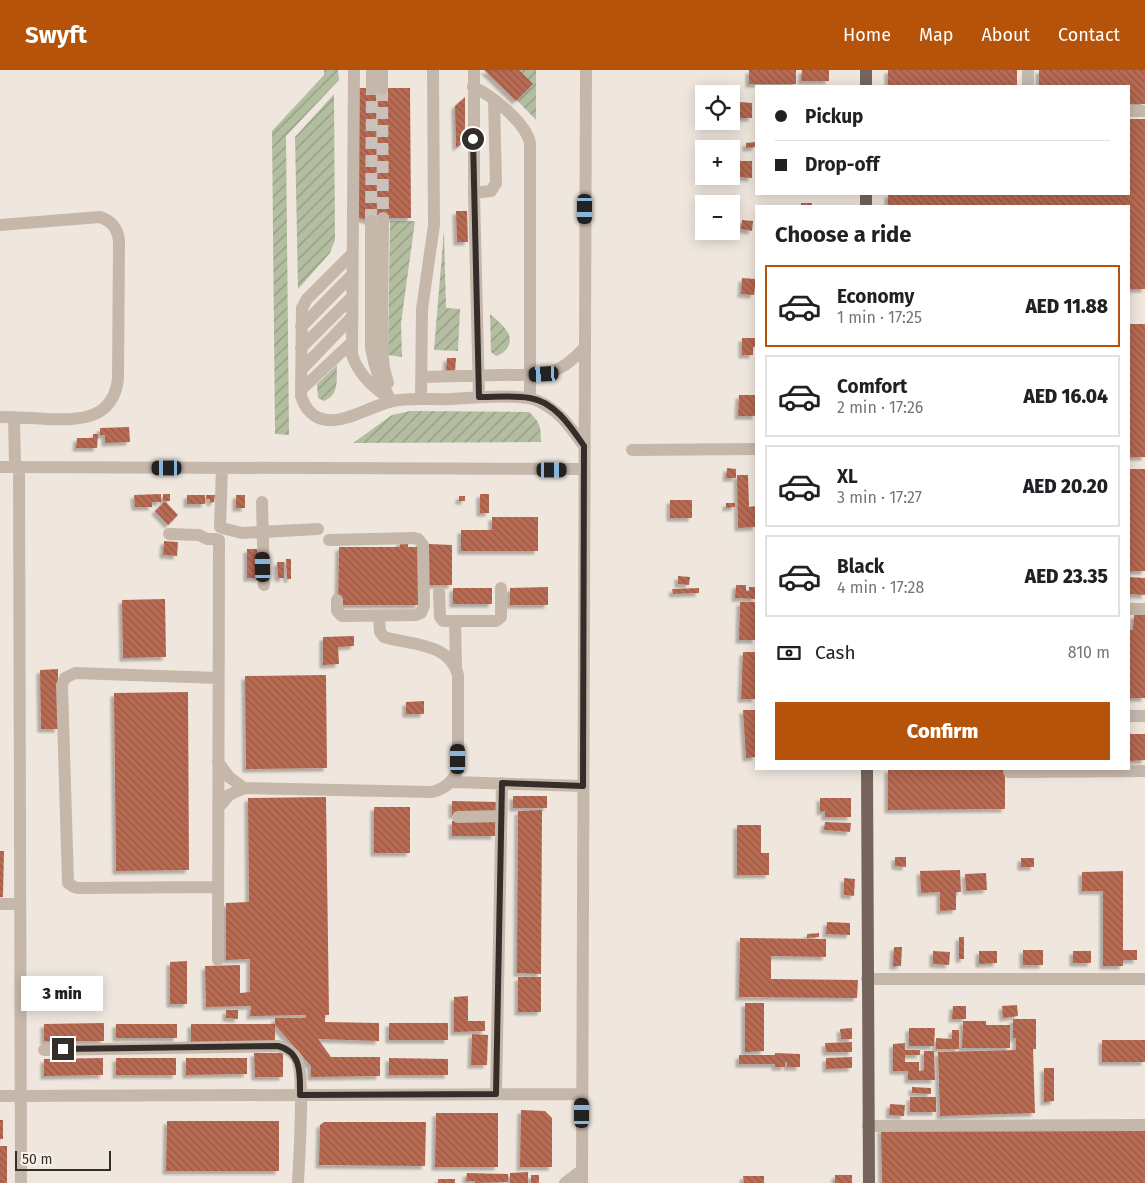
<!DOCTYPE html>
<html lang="en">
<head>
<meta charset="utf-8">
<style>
  :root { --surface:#fff; --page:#f2f2f2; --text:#202124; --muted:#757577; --line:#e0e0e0; --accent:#b45309 }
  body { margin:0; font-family:"Fira Sans",sans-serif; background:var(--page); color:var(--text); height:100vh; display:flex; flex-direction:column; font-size:19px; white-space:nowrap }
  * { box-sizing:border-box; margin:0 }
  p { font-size:16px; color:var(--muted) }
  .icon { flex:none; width:28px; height:28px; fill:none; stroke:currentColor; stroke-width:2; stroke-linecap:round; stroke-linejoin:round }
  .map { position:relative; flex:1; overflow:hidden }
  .side { position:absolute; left:755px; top:135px; width:375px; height:565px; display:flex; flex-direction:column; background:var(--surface); border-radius:0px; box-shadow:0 2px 12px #0003 }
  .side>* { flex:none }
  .guide { position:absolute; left:755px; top:15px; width:375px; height:110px; border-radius:0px; box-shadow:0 2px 12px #0003; display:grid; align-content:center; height:110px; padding:0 20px; background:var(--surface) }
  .fabs { position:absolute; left:695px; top:15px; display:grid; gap:10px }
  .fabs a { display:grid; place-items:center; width:45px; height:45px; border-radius:0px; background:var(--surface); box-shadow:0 2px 12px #0003; font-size:25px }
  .scale { position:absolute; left:15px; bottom:12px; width:96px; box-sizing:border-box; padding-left:5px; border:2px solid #352d29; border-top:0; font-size:14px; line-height:18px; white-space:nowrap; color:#352d29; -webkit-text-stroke:4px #f8f1ea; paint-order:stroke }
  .end { position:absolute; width:22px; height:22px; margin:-11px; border:6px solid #352d29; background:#fff; box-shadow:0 0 0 2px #fff }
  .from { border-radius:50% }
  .bubble { position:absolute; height:35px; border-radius:0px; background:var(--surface); box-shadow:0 2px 12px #0003; font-size:16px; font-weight:800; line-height:35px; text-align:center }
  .car { position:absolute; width:15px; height:30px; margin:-15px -8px; border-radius:6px; box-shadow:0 0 4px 1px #0007; background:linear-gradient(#222 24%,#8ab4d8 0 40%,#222 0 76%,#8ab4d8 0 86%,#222 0) }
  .guide b { display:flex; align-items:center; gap:18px; height:48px; font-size:19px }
  .guide b+b { border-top:1px solid var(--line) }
  .guide i { width:12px; height:12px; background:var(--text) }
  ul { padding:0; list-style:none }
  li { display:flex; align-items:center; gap:15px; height:82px; margin:0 10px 8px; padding:0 10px; border:2px solid var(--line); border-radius:0px }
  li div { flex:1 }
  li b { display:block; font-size:19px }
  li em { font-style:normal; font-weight:800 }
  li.selected { border-color:var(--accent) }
  li>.icon { width:45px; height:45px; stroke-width:1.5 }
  h2 { padding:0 20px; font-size:22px; line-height:60px }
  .pay { display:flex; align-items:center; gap:12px; height:55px; padding:0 20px; font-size:19px }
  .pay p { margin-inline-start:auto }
  .primary-button { display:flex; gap:10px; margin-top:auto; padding:10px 20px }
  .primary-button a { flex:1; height:58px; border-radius:0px; background:var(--accent); color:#fff; font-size:20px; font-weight:800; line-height:58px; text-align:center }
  header { display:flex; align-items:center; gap:30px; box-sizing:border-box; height:70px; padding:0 25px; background:var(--accent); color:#fff }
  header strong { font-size:24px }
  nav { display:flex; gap:28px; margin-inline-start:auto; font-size:18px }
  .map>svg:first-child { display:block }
  .garden { fill:url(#garden-furrows) }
  .building { fill:url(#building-back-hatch); filter:url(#shadow) }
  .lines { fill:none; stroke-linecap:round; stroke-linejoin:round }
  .minor-tunnel { stroke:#cac2ba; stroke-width:12; stroke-dasharray:12 6; stroke-linecap:butt }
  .minor { stroke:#c6b7ab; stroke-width:12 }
  .major { stroke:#75645c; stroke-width:12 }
  .route { stroke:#352d29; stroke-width:6 }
</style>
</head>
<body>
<header>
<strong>Swyft</strong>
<nav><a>Home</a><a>Map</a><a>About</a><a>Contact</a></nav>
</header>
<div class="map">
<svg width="1145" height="1113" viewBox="0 0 1145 1113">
  <defs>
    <pattern id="garden-furrows" width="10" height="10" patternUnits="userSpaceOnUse" patternTransform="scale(1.25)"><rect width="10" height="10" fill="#b3bd9f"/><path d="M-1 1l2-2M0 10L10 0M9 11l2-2" fill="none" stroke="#929a82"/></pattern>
    <pattern id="building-back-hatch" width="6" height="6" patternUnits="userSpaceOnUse" patternTransform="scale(1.25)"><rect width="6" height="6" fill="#b86b53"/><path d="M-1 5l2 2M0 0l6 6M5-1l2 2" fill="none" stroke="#965845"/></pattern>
    <filter id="shadow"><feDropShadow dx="-3.5" dy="3.5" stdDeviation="1" flood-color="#0004"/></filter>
  </defs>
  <rect width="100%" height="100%" fill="#efe7de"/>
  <path class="garden" d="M324 0H338L339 10 286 66 289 365 275 364 272 61 324 5Z
    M494 0H536V50L494 7Z
    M334 24 335 170 330 183 298 219 295 67Z
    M390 151H415L401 253 402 287 388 285Z
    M444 160 446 238 460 239 458 281 434 280Z
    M490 244C496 249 503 255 507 261 514 272 507 283 496 286L491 282Z
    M337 295C336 309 340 325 324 331L318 328 317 314Z
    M410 341 529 342C540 352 541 357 541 372L353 373 392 345Z"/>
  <path class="building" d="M484 0H519L533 14 516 31Z
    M749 0H796V14H749Z
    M802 0H829V11H801Z
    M888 0H1017V16H888Z
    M1039 0H1145V34H1129V16H1039Z
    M358 18H410L411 148H383L371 151 359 148Z
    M465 27V71L456 78 455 36Z
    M740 32 752 33V48H739Z
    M1129 49H1145V219H1129V136H888V124H1129Z
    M756 72V77L746 78V73Z
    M740 91H752V108L739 107Z
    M801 133H812V136H801Z
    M456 141H467L468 172H457Z
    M742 150 753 151 752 161 741 159Z
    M742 208 756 209 754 225 741 224Z
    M1129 254H1145V387H1129Z
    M742 268H756V277H753V285H742Z
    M447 288H456L455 302H446Z
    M739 325H756V346H738Z
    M129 357 130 372 105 373V365H100V358Z
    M93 364H98L97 378H76L77 368H93Z
    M727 398 736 399V408H726Z
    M1129 399H1145V501H1129Z
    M737 405H748L749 437 756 436V457L738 458Z
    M161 424V432H152V437H135L134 425Z
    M163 424H170V431H163Z
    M480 424H489V443H480Z
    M187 425H205V434H187Z
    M206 425H215L214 432 210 433V429H206Z
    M236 425H245V438H236Z
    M459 426H465V431H459Z
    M670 430H692V448H670Z
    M165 431 178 445 168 455 155 441Z
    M726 433H735V437L726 438Z
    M492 447H538V481H461V460H492Z
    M164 471 178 472 177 486 163 485Z
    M400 471H408V477H419V535H338L339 477H400Z
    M429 474 452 475V515H429Z
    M247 479H258L259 508H247Z
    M286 489H291V509H287Z
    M277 492H284V508H278Z
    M678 506 690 507 689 515 678 514Z
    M1129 507 1145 508V525L1129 524Z
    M736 515H746V521H749V517H756V529L735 528Z
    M548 517V535H510V518Z
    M453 518H492V534H453Z
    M699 518V523L673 524 672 519Z
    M165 529 166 587 123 588 122 530Z
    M740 532H756V570H739Z
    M1134 545H1145V628H1129V560H1133Z
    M354 566V576L338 577 339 594 323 595V567Z
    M743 582H756V629H741Z
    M58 599V659H41L40 600Z
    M326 605 327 698 246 699 245 606Z
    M188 622 189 800 116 801 114 623Z
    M424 631V644H406V632Z
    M743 640H756V687L746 688Z
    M1129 664H1145V690L1129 691Z
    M888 699H1005V739L888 740Z
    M513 726H547V738H513Z
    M326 727 329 945H325V952L379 953V971L318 969 331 987H380V1006L311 1007V996L275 955V972H191V954H275V948H306V945L250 946 251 936 206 937 205 896 240 895V923L250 922V889L226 890V833L249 832 248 728Z
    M820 728H851V747H825V741L820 742Z
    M452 731 497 732V745H452Z
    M374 737H410V783H374Z
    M542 740 541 904 517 903 518 741Z
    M452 751H496L495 766H452Z
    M825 752 851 753 850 762 824 760Z
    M737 755H761V783H769V805H737Z
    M0 781H4L3 827H0Z
    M895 787H906V797L895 796Z
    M1021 788H1034V797H1021Z
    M960 800 961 822H956V840L940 841V822L921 823 920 801Z
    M1123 801V880H1137V890H1123V896H1103V821H1082V802Z
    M986 803 987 820 966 821 965 804Z
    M844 808 855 809 854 826 844 825Z
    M827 852 850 853V865L826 864Z
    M819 863V867L807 868V864Z
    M959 867H964V889H959Z
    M740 868 826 869V887L771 886V909L858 910 857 928 739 927Z
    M894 877H902L901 896H893Z
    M1023 880H1043V895H1023Z
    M933 881 950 882 949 895 933 894Z
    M979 881H997V893L979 894Z
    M1073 881H1091V893H1073Z
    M187 891V934H170V892Z
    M518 907H541V942H518Z
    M468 926V951H485V961L454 962V927Z
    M745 933H764V981L745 982Z
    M1017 935 1018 946 1003 948 1002 936Z
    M953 936H966V949H952Z
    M226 940H238V949L226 948Z
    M1013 949H1036V979H1033L1035 1043 940 1046 938 982 1016 980V968H1013Z
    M963 951H986V955H1010V978H962Z
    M104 953V971H44V954Z
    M389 953H448V970H389Z
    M116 954H177V968H116Z
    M852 958V969H841L840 959Z
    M909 958H935L934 976H909Z
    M952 960H959V979H936V968L952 969Z
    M472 964 488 965 487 995H471Z
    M1102 970H1145V992H1102Z
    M852 972V982H826L825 973Z
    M905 973V980H920V985H905V992H919V1001L924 1000V981H934L935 1010H908V1001H893V974Z
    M254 983H283V1007H255Z
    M775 983 800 984V997H787V992H785V997H775V994H739V985H775Z
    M852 987V998L826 999V988Z
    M103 988V1005L44 1006V989Z
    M116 988H176V1005H116Z
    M186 988H247V1004L186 1005Z
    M389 988 448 989V1005H389Z
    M1044 998H1054V1031L1044 1032Z
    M912 1017 931 1018V1024L912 1023Z
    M910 1027H936V1042H910Z
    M890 1034 905 1035 904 1046 889 1045Z
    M521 1040 545 1041 552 1048V1097H520Z
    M436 1043H498V1097H435Z
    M0 1050H3V1069H0Z
    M167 1051H279V1101H166Z
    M324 1052H426L425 1096 319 1095 320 1055Z
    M1145 1058V1113H882L881 1059Z
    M0 1076H7V1113H0Z
    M528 1102V1113H510V1103Z
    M467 1103 508 1104V1112L475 1113V1111H466Z
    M531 1105H539V1113H531Z
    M835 1105H852V1113H835Z
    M743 1106H764V1113H744Z
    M438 1109H455V1113H438Z"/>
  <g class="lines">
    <path class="minor-tunnel" d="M382 19 383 148
      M371 151 372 19"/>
    <path class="minor" d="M354 0 352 285C360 307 374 318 393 331
      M382 0V19
      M474 0V123L479 327
      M1028 0V16
      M473 17C492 25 526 53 530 73V328
      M372 19V0
      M1129 41H1145
      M474 123 491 121 496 113 494 30
      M383 148 382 279 384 298 388 313
      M371 151V278C374 295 378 310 388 325
      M0 155 100 147C112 151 118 159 119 171L118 309C113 350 80 350 47 349 31 348 16 347 0 347
      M352 184 307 229 302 238 301 326C305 338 313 349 327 350 348 352 373 335 393 331 412 327 432 330 450 329 471 328 520 323 538 331 559 340 571 358 584 376
      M301 257 352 205
      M301 278 352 227
      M301 300 352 247
      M422 307 544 304C561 300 572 291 584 278
      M301 320 352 272
      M421 329 422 239 434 155 433 0
      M14 347 15 397
      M632 380 756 379
      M0 397 584 399
      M19 397 21 1113
      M262 432 264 515
      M220 457 222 398
      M222 458 242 463 318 459
      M169 464 199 465 207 469H216
      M329 470 413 468 418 469 423 475 424 536 421 543 416 545 342 546 337 541V530
      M439 522 440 547 443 551H496L501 547V518
      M1129 539H1145
      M455 551 456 597
      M1129 646H1145
      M218 692 229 707 244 718
      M1009 702 1145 701
      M451 712 583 716
      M218 738 229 725 244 718 432 722C445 719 453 712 458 699V605C449 572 410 575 384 567L380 562 379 546
      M458 747 501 746
      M218 817 78 818 74 817 68 813 62 615 65 608 75 603 218 608
      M0 834H20
      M218 890 219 470
      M867 909H1145
      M44 980 278 976C286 978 293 982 297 989 305 1007 299 1089 298 1113
      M496 1024 502 713
      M0 1026 582 1024
      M868 1056 1145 1055
      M565 1113 582 1100
      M582 1113 586 0"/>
    <path class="major" d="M866 0V16
      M866 124V136
      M867 699 869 1113"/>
  </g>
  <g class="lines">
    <path class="route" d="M63 979 278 976C302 982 300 1005 300 1025L496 1024 502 713 583 716 584 376C571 357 555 332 530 328 514 325 495 327 479 327L473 69"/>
  </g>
</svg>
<div class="fabs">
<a><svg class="icon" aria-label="locate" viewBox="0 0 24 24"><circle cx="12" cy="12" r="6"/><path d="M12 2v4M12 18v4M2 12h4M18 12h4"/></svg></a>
<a>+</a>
<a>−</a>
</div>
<div class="scale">50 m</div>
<i class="end from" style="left:473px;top:69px"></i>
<i class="end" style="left:63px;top:979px"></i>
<div class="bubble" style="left:21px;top:906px;width:82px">3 min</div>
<i class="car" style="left:585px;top:139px;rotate:180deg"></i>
<i class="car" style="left:544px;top:304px;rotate:267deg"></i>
<i class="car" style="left:167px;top:398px;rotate:270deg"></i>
<i class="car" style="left:552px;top:400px;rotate:90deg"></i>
<i class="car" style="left:263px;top:497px;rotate:359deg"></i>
<i class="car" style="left:458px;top:689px;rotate:0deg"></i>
<i class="car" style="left:582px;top:1043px;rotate:0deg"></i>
<div class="guide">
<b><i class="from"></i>Pickup</b>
<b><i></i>Drop-off</b>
</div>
<section class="side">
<h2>Choose a ride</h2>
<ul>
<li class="selected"><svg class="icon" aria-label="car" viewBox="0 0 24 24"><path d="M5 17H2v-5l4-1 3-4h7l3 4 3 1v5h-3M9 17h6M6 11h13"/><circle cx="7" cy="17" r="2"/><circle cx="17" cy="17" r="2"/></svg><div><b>Economy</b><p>1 min · 17:25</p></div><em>AED 11.88</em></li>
<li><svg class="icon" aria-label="car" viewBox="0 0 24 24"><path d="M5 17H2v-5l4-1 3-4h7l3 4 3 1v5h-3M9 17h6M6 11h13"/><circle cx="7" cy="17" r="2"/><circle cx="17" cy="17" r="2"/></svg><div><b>Comfort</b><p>2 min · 17:26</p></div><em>AED 16.04</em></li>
<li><svg class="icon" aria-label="car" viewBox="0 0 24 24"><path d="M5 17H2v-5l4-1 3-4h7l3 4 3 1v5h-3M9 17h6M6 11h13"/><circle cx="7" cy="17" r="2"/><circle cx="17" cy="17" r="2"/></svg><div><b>XL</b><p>3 min · 17:27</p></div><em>AED 20.20</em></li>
<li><svg class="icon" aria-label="car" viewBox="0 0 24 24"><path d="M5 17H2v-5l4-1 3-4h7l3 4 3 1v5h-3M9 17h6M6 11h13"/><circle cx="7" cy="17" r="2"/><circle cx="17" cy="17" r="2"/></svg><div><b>Black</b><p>4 min · 17:28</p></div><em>AED 23.35</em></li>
</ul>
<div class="pay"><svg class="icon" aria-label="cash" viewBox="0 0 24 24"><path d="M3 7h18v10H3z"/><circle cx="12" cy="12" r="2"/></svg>Cash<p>810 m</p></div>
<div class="primary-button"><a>Confirm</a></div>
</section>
</div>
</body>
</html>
